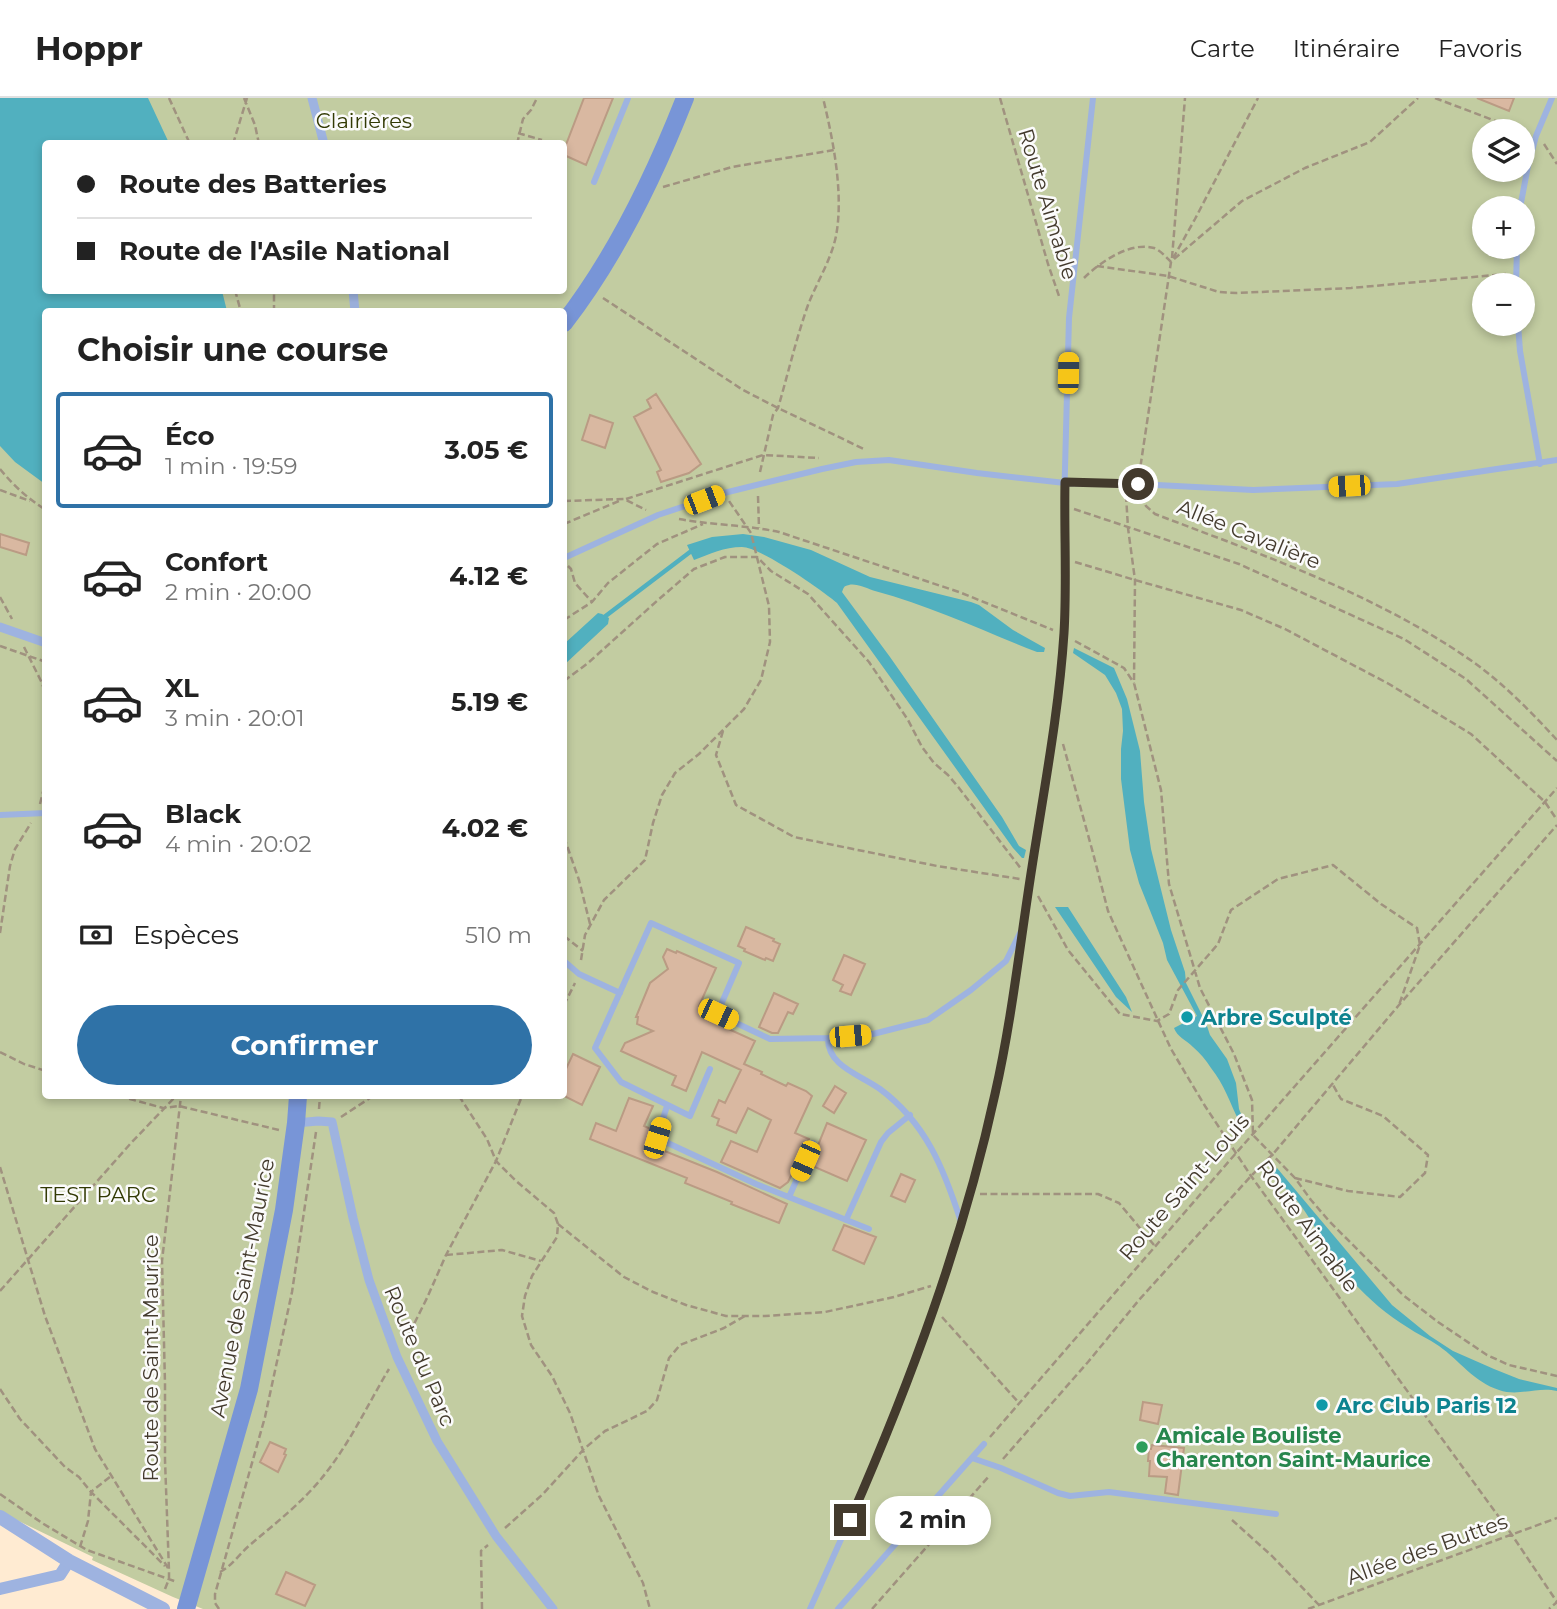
<!DOCTYPE html>
<html lang="fr">
<head>
<meta charset="utf-8">
<style>
  :root { --surface:#fff; --page:#f2f2f2; --text:#222; --muted:#767676; --line:#e0e0e0; --accent:#2f72a7 }
  body { margin:0; font-family:Montserrat,sans-serif; background:var(--page); color:var(--text); height:100vh; display:flex; flex-direction:column; font-size:26px; white-space:nowrap }
  * { box-sizing:border-box; margin:0 }
  p { font-size:23px; color:var(--muted) }
  .icon { flex:none; width:38px; height:38px; fill:none; stroke:currentColor; stroke-width:2; stroke-linecap:round; stroke-linejoin:round }
  .map { position:relative; flex:1; overflow:hidden }
  .side { position:absolute; left:42px; top:210px; width:525px; height:791px; display:flex; flex-direction:column; background:var(--surface); border-radius:7px; box-shadow:0 4px 10px #0003 }
  .side>* { flex:none }
  .hud { position:absolute; left:42px; top:42px; width:525px; height:154px; border-radius:7px; box-shadow:0 4px 10px #0003; display:grid; align-content:center; height:154px; padding:0 35px; background:var(--surface) }
  .fabs { position:absolute; left:1472px; top:21px; display:grid; gap:14px }
  .fabs a { display:grid; place-items:center; width:63px; height:63px; border-radius:50%; background:var(--surface); box-shadow:0 4px 10px #0003; font-size:35px }
  .end { position:absolute; width:32px; height:32px; margin:-16px; border:9px solid #433a2d; background:#fff; box-shadow:0 0 0 4px #fff }
  .from { border-radius:50% }
  .bubble { position:absolute; height:49px; border-radius:24px; background:var(--surface); box-shadow:0 4px 10px #0003; font-size:23px; font-weight:700; line-height:49px; text-align:center }
  .car { position:absolute; width:21px; height:42px; margin:-21px -10px; border-radius:9px; box-shadow:0 0 5px 2px #0007; background:linear-gradient(#f5c518 24%,#345 0 40%,#f5c518 0 76%,#345 0 86%,#f5c518 0) }
  .hud b { display:flex; align-items:center; gap:24px; height:66px; font-size:26px }
  .hud b+b { border-top:2px solid var(--line) }
  .hud i { width:18px; height:18px; background:var(--text) }
  ul { padding:0; list-style:none }
  li { display:flex; align-items:center; gap:21px; height:116px; margin:0 14px 10px; padding:0 21px; border:4px solid transparent; border-radius:7px }
  li div { flex:1 }
  li b { display:block; font-size:26px }
  li em { font-style:normal; font-weight:700 }
  li.on { border-color:var(--accent) }
  li>.icon { width:63px; height:63px; stroke-width:1.5 }
  h2 { padding:0 35px; font-size:32px; line-height:84px }
  .pay { display:flex; align-items:center; gap:18px; height:77px; padding:0 35px; font-size:26px }
  .pay p { margin-inline-start:auto }
  .cta { display:flex; gap:14px; margin-top:auto; padding:14px 35px }
  .cta a { flex:1; height:80px; border-radius:42px; background:var(--accent); color:#fff; font-size:28px; font-weight:700; line-height:80px; text-align:center }
  header { display:flex; align-items:center; gap:42px; box-sizing:border-box; height:98px; padding:0 35px; background:var(--surface); border-bottom:2px solid var(--line) }
  header strong { font-size:33px }
  nav { display:flex; gap:38px; margin-inline-start:auto; font-size:24px }
  .map>svg:first-child { display:block }
  .green { fill:#c2cca1; fill-rule:evenodd }
  .water { fill:#51b0bf }
  .lines { fill:none; stroke-linecap:round; stroke-linejoin:round }
  .stream { stroke:#51b0bf; stroke-width:4.5 }
  .building { fill:#d9b8a1; stroke:#ba9b84; stroke-width:2 }
  .path { stroke:#a0927f; stroke-width:2.5; stroke-dasharray:7 3.5; stroke-linecap:butt }
  .service { stroke:#9eb3e0; stroke-width:6 }
  .pedestrian { stroke:#9eb3e0; stroke-width:9 }
  .minor { stroke:#9eb3e0; stroke-width:12 }
  .tertiary { stroke:#9eb3e0; stroke-width:14 }
  .secondary { stroke:#7895d7; stroke-width:18 }
  .route { stroke:#433a2d; stroke-width:9 }
  .culture-dot { fill:#0f9aa8; stroke:#fbfbfb; stroke-width:2.5 }
  .leisure-dot { fill:#2e9e5b; stroke:#fbfbfb; stroke-width:2.5 }
  .labels { text-anchor:middle; dominant-baseline:central; stroke-width:5; stroke-linejoin:round; paint-order:stroke }
  .park-label { font-size:21px; fill:#323a04; stroke:#fbfbfb }
  .street-label { font-size:21px; fill:#433a2d; stroke:#fbfbfb }
  .culture-label { font-size:21px; font-weight:bold; fill:#0d838f; stroke:#fbfbfb; text-anchor:start }
  .leisure-label { font-size:21px; font-weight:bold; fill:#27864d; stroke:#fbfbfb; text-anchor:start }
</style>
</head>
<body>
<header>
<strong>Hoppr</strong>
<nav><a>Carte</a><a>Itinéraire</a><a>Favoris</a></nav>
</header>
<div class="map">
<svg width="1557" height="1511" viewBox="0 0 1557 1511">
  <rect width="100%" height="100%" fill="#ffebd2"/>
  <path class="green" d="M0 0H1557V1511H203L173 1499 92 1462 93 1459 0 1414ZM1484 33H1522V72H1484ZM46 46H564V192H46ZM1484 110H1522V149H1484ZM1484 187H1522V226H1484ZM46 214H564V998H46Z"/>
  <path class="water" d="M0 0H148L169 45 46 46V192L222 193 227 213 46 214 45 386 15 364 0 348Z
    M743 436 764 439 811 452 870 479 971 504 979 507 1013 532 1045 550 1044 554H1037C983 533 931 508 875 493 868 491 856 485 849 487 843 488 844 490 842 494L890 559 1002 719 1019 748 1026 752 1024 760H1022L1013 750 837 505C822 492 760 449 742 449 724 449 710 456 694 462L687 447 712 439Z
    M598 515 602 516 609 520 608 526 564 567V546Z
    M1074 550 1114 570 1127 601 1140 653 1144 704 1151 751 1171 832 1185 874 1186 885 1206 925 1210 937 1227 961 1236 985 1239 1011 1243 1021 1239 1023C1230 1005 1224 986 1211 970 1206 962 1200 955 1193 949 1186 942 1177 939 1174 930L1197 918 1167 862 1163 845 1139 785 1130 752 1121 681V651L1123 633 1122 611 1116 595 1105 577 1073 555Z
    M1055 809H1068L1126 899 1132 914 1116 899Z
    M1277 1070 1392 1207 1430 1238 1453 1253 1494 1271 1519 1281 1557 1290V1293C1538 1288 1519 1299 1499 1292 1474 1284 1460 1263 1439 1248 1429 1241 1417 1236 1407 1229 1387 1217 1369 1201 1353 1184 1331 1160 1318 1131 1299 1105 1291 1095 1282 1087 1273 1078L1274 1073Z"/>
  <g class="lines">
    <path class="stream" d="M603 520 690 454 694 453"/>
  </g>
  <path class="building" d="M584 0H613L586 67 564 57V52Z
    M1477 0H1514L1509 13Z
    M656 296 701 366 689 375 661 384 657 374 661 372 634 319 651 310 647 302Z
    M590 317 613 325 605 350 582 342Z
    M0 436 29 445 26 457 0 449Z
    M746 829 774 841 773 843 780 846 773 863 766 860 765 862 744 853 745 851 738 848Z
    M667 851 676 855 677 853 716 870 699 908 705 911 702 919 755 943 744 966 762 974 761 976 786 988 788 985 806 993 812 998 795 1035 809 1041 788 1084 780 1090 721 1064 731 1043 757 1054 771 1022 748 1010 736 1035 717 1027 719 1021 712 1018 719 1002 725 1005 741 972 702 954 686 993 672 987 676 978 621 953 625 945 653 933 637 926 638 919H636L650 885 668 871 663 859Z
    M844 857 865 866 851 897 840 893 843 887 833 882Z
    M774 895 798 906 793 916 788 914 778 935H772L759 929Z
    M573 956 600 969 582 1007 564 998V975Z
    M835 988 846 995 834 1015 823 1008Z
    M629 1000 653 1008 644 1028 653 1032 647 1046 717 1074 787 1106 779 1125 731 1106 732 1104 685 1085 687 1080 590 1041 596 1025 616 1033Z
    M827 1025 866 1042 847 1083 810 1067Z
    M901 1076 915 1082 905 1104 891 1098Z
    M844 1127 876 1139 864 1166 833 1152Z
    M1143 1304 1162 1307 1158 1326 1140 1322Z
    M270 1344 286 1351 284 1356 286 1357 278 1374 260 1364Z
    M1152 1347 1184 1350 1178 1397 1165 1395 1167 1379 1149 1378 1150 1363H1148L1149 1351H1151Z
    M286 1474 315 1487 305 1508 276 1496Z"/>
  <g class="lines">
    <path class="path" d="M169 0 190 46
      M244 0 255 27 259 46
      M1000 0 1048 166 1060 201
      M1435 0 1527 35
      M518 35 542 42
      M233 46 247 0
      M517 46 523 21 531 12 537 0
      M1544 46 1557 66
      M663 89 732 69 834 52
      M1172 160 1185 0
      M1174 161 1242 103 1305 70 1370 44 1418 0
      M1097 168 1168 178 1219 194 1237 195 1351 190 1506 176
      M1084 180C1099 165 1130 143 1154 150 1160 152 1166 159 1171 164
      M235 192 241 214
      M603 200 743 292 778 310 866 352
      M274 214V192
      M0 371C13 387 28 401 46 412
      M760 374 773 317 778 310C788 276 796 241 808 207 817 184 831 162 836 138 844 96 833 41 823 0
      M1139 378 1171 164 1195 121 1258 0
      M0 392 30 403
      M1126 397 1128 430 1135 482 1134 585 1161 692 1169 786 1200 890 1234 956 1252 1002 1253 1037 1295 1080 1311 1102 1330 1124 1403 1197 1438 1224 1487 1257 1509 1267 1557 1278
      M1142 397 1146 408 1155 416C1265 458 1379 497 1476 566 1506 588 1532 615 1557 642
      M758 398 759 430
      M626 401 763 357 819 360
      M564 403 624 401 646 412
      M1074 411 1239 466 1404 541 1466 581 1557 663
      M679 421C712 427 746 427 779 434L959 494 1053 532
      M564 426 619 403
      M1075 464 1135 482 1241 512 1285 531 1389 586 1471 636 1545 704 1557 722
      M568 468 571 471 575 485 592 504
      M0 499 12 521
      M564 522 592 504 608 485 657 446 703 426
      M1075 543 1124 570 1134 585
      M0 548 46 564
      M24 549 42 585 46 598
      M564 583 588 565 658 502 694 471 725 459H757L771 473 808 496 869 564 908 622 922 649 934 665 948 677 959 690 1022 772
      M723 633 716 657 736 707 794 739 937 768 1020 781
      M1063 646 1093 755 1108 813 1171 951 1205 1008 1251 1078 1512 1437 1557 1504 1549 1511
      M40 706 46 682
      M564 739 579 782 590 826
      M1038 798 1068 852 1120 916 1157 923 1169 916 1178 892 1218 846 1231 812 1278 781 1333 767 1381 806 1417 830 1420 847 1399 907
      M0 835 10 768 15 751 31 725
      M564 838 583 853
      M581 862 585 837 604 802 645 762 653 725 662 697 675 675 699 656 744 611 761 582 770 544 769 508 751 435 729 403
      M564 907 575 885
      M0 954 24 966 46 973
      M119 998 163 1010 179 1008 279 1032
      M459 998 487 1041 496 1063 516 1083 554 1115 558 1126 557 1139 532 1178 525 1198 522 1218 531 1247 552 1278 570 1315 599 1398 643 1485 650 1511
      M319 1011 320 998
      M341 1019 373 998
      M0 1069 45 1218 95 1351 168 1470
      M1295 1080 1348 1093 1400 1099 1425 1075 1428 1057 1383 1018 1341 1001 1333 987
      M980 1096H1098L1119 1105 1154 1147
      M558 1126 624 1179 653 1194 686 1207 726 1218H765L825 1214 894 1199 931 1188
      M446 1157 502 1152 541 1163
      M0 1193 131 1045 176 998
      M942 1219 1019 1305
      M405 1244 427 1200 446 1157 496 1063 522 998
      M0 1291 20 1321 65 1369 79 1379 91 1394 165 1468
      M990 1339 1237 1054 1557 690
      M1003 1361 1088 1264 1139 1202 1251 1078 1273 1056 1399 907 1557 727
      M0 1396 42 1425 87 1452 177 1484
      M1232 1422 1272 1458 1319 1507 1320 1511
      M505 1430 543 1396 584 1351 605 1333 647 1313 657 1302 669 1260 680 1247 724 1230 745 1218
      M80 1449 88 1423 91 1394 111 1378
      M220 1474C232 1468 240 1455 251 1446 276 1425 305 1402 325 1376 351 1343 368 1306 389 1271
      M165 1491 169 1481V1473L165 1362V1286L162 1163 181 998
      M219 1511 215 1505V1496L265 1319 292 1194 316 1034
      M482 1511 481 1453 488 1447
      M872 1511 990 1377
      M1308 1511 1557 1420"/>
    <path class="service" d="M594 84 628 0
      M1520 110 1528 68 1536 38 1552 0
      M1516 187 1517 149
      M1518 226 1520 253 1540 366
      M564 460 658 417 724 395 822 371 856 364 889 362 977 375 1065 385 1138 386 1253 392 1397 386 1557 362
      M0 717 46 715
      M564 863 579 876 620 895
      M828 940C827 968 861 977 880 991 926 1025 944 1071 961 1124
      M710 971 690 1018 621 984 595 950 651 825 739 865 717 916 770 941 828 940 873 936 928 922 971 892 1006 863 1020 835
      M667 1008 657 1040 756 1086 869 1131
      M789 1099 813 1045
      M846 1122 881 1044 888 1035 910 1017
      M972 1360 1001 1370 1058 1395 1070 1398 1109 1394 1276 1416
      M810 1511 879 1356 943 1185 962 1126 995 997 1015 890 1030 783 1055 619 1064 537 1066 485 1064 408 1069 220 1093 0
      M838 1511 984 1346"/>
    <path class="pedestrian" d="M312 0 324 46
      M353 192 355 214
      M0 529 46 545
      M296 1025 318 1023 332 1024 353 1120 369 1182 397 1259 437 1343 496 1438 553 1511"/>
    <path class="minor" d="M0 1491 60 1477 69 1463"/>
    <path class="tertiary" d="M0 1419 69 1463 163 1511"/>
    <path class="secondary" d="M564 225C616 158 654 79 685 0
      M186 1511 249 1291 284 1112 296 1025 298 998"/>
  </g>
  <g class="lines">
    <path class="route" d="M850 1422C910 1285 963 1143 995 996 1012 921 1020 845 1032 769 1044 691 1059 613 1064 535 1067 485 1064 435 1065 384L1138 386"/>
  </g>
  <g class="culture-dot">
    <circle cx="1187" cy="919" r="7"/>
    <circle cx="1322" cy="1307" r="7"/>
  </g>
  <circle class="leisure-dot" cx="1142" cy="1349" r="7"/>
  <g class="labels">
    <g class="park-label">
      <text x="364" y="22">Clairières</text>
      <text x="98" y="1096">TEST PARC</text>
    </g>
    <g class="street-label">
      <text transform="translate(1048 106) rotate(73)">Route Aimable</text>
      <text transform="translate(1249 436) rotate(22)">Allée Cavalière</text>
      <text transform="translate(1184 1089) rotate(-49)">Route Saint-Louis</text>
      <text transform="translate(1308 1128) rotate(54)">Route Aimable</text>
      <text transform="translate(242 1190) rotate(-79)">Avenue de Saint-Maurice</text>
      <text transform="translate(420 1258) rotate(67)">Route du Parc</text>
      <text transform="translate(150 1260) rotate(-90)">Route de Saint-Maurice</text>
      <text transform="translate(1427 1451) rotate(-20)">Allée des Buttes</text>
    </g>
    <g class="culture-label">
      <text x="1201" y="919">Arbre Sculpté</text>
      <text x="1336" y="1307">Arc Club Paris 12</text>
    </g>
    <g class="leisure-label">
      <text x="1156" y="1337">Amicale Bouliste<tspan x="1156" dy="24">Charenton Saint-Maurice</tspan></text>
    </g>
  </g>
</svg>
<div class="fabs">
<a><svg class="icon" aria-label="layers" viewBox="0 0 24 24"><path d="M12 4l9 5-9 5-9-5zM3 14l9 5 9-5"/></svg></a>
<a>+</a>
<a>−</a>
</div>
<i class="end from" style="left:1138px;top:386px"></i>
<i class="end" style="left:850px;top:1422px"></i>
<div class="bubble" style="left:875px;top:1398px;width:116px">2 min</div>
<i class="car" style="left:1068px;top:275px;rotate:1deg"></i>
<i class="car" style="left:1349px;top:388px;rotate:267deg"></i>
<i class="car" style="left:704px;top:402px;rotate:69deg"></i>
<i class="car" style="left:718px;top:916px;rotate:115deg"></i>
<i class="car" style="left:850px;top:938px;rotate:85deg"></i>
<i class="car" style="left:657px;top:1040px;rotate:17deg"></i>
<i class="car" style="left:805px;top:1063px;rotate:204deg"></i>
<div class="hud">
<b><i class="from"></i>Route des Batteries</b>
<b><i></i>Route de l'Asile National</b>
</div>
<section class="side">
<h2>Choisir une course</h2>
<ul>
<li class="on"><svg class="icon" aria-label="car" viewBox="0 0 24 24"><path d="M5 17H2v-5l4-1 3-4h7l3 4 3 1v5h-3M9 17h6M6 11h13"/><circle cx="7" cy="17" r="2"/><circle cx="17" cy="17" r="2"/></svg><div><b>Éco</b><p>1 min · 19:59</p></div><em>3.05 €</em></li>
<li><svg class="icon" aria-label="car" viewBox="0 0 24 24"><path d="M5 17H2v-5l4-1 3-4h7l3 4 3 1v5h-3M9 17h6M6 11h13"/><circle cx="7" cy="17" r="2"/><circle cx="17" cy="17" r="2"/></svg><div><b>Confort</b><p>2 min · 20:00</p></div><em>4.12 €</em></li>
<li><svg class="icon" aria-label="car" viewBox="0 0 24 24"><path d="M5 17H2v-5l4-1 3-4h7l3 4 3 1v5h-3M9 17h6M6 11h13"/><circle cx="7" cy="17" r="2"/><circle cx="17" cy="17" r="2"/></svg><div><b>XL</b><p>3 min · 20:01</p></div><em>5.19 €</em></li>
<li><svg class="icon" aria-label="car" viewBox="0 0 24 24"><path d="M5 17H2v-5l4-1 3-4h7l3 4 3 1v5h-3M9 17h6M6 11h13"/><circle cx="7" cy="17" r="2"/><circle cx="17" cy="17" r="2"/></svg><div><b>Black</b><p>4 min · 20:02</p></div><em>4.02 €</em></li>
</ul>
<div class="pay"><svg class="icon" aria-label="cash" viewBox="0 0 24 24"><path d="M3 7h18v10H3z"/><circle cx="12" cy="12" r="2"/></svg>Espèces<p>510 m</p></div>
<div class="cta"><a>Confirmer</a></div>
</section>
</div>
</body>
</html>
